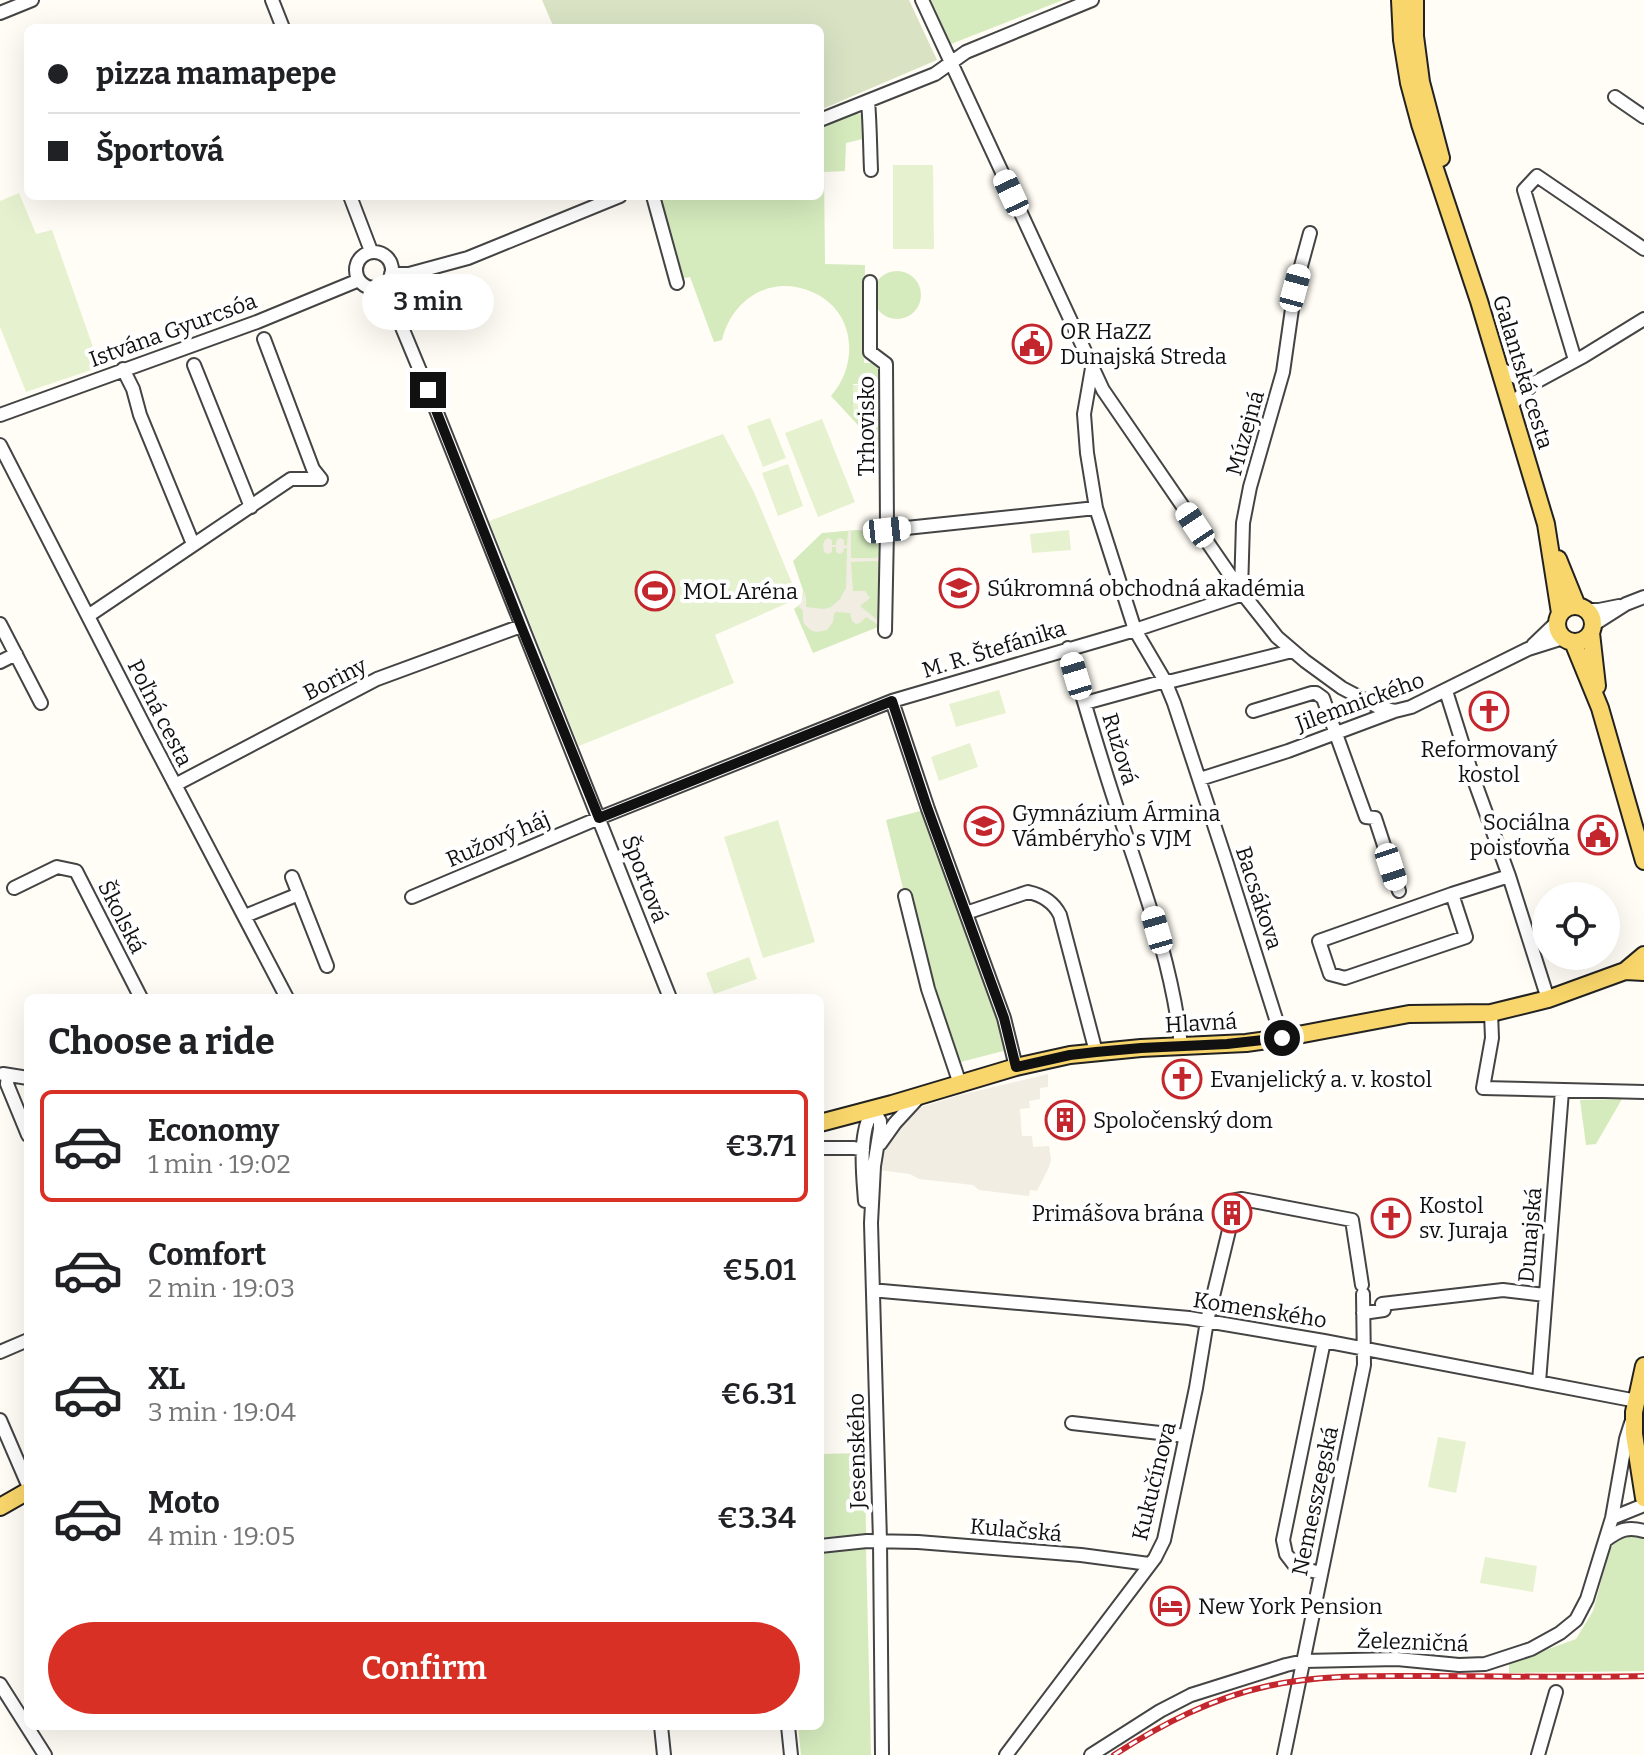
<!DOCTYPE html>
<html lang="en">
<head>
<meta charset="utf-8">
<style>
  :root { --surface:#fff; --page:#f2f2f2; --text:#202124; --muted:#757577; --line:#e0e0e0; --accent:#d93025 }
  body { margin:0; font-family:Bitter,serif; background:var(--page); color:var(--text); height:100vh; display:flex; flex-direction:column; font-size:30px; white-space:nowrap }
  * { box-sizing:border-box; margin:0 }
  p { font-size:26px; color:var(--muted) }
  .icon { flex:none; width:44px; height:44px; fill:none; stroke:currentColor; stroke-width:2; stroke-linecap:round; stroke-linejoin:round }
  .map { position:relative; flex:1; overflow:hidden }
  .drawer { position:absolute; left:24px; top:994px; width:800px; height:736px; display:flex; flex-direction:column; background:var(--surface); border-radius:12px; box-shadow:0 8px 32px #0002 }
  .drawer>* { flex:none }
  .hud { position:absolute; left:24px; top:24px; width:800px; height:176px; border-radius:12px; box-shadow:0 8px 32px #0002; display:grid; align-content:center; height:176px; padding:0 24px; background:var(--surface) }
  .controls { position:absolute; left:1532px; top:882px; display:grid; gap:16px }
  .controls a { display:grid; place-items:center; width:88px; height:88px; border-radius:50%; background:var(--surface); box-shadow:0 8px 32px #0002; font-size:40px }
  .end { position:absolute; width:36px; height:36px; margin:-18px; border:10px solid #111; background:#fff; box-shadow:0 0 0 4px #fff }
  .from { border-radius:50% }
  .bubble { position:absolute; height:56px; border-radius:28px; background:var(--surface); box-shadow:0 8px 32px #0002; font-size:26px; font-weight:600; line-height:56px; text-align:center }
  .car { position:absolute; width:24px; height:48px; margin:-24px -12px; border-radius:10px; box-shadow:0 0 6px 2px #0007; background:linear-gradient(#fff 24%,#345 0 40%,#fff 0 76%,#345 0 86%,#fff 0) }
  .hud b { display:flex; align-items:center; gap:28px; height:76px; font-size:30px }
  .hud b+b { border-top:2px solid var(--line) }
  .hud i { width:20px; height:20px; background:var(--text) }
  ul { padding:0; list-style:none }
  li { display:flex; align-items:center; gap:24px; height:112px; margin:0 16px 12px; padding:0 8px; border:4px solid transparent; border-radius:12px }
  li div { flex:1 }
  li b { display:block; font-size:30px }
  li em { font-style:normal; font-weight:600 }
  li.current { border-color:var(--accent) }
  li>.icon { width:72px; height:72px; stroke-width:1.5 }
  h2 { padding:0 24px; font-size:36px; line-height:96px }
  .cta { display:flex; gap:16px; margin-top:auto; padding:16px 24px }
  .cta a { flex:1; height:92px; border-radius:48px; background:var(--accent); color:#fff; font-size:32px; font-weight:600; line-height:92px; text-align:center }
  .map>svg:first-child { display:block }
  .green { fill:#d5ebbd }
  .cemetery { fill:#d9e3c4 }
  .pitch { fill:#e6f2cf }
  .plaza { fill:#f1ede2 }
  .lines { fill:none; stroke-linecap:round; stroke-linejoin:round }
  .minor-casing { stroke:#444; stroke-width:16 }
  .major-casing { stroke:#222; stroke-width:20 }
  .minor { stroke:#fff; stroke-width:12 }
  .major { stroke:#f9d66b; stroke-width:16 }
  .rail-casing { stroke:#c4262e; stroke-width:6 }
  .rail { stroke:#fff; stroke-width:3; stroke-dasharray:9; stroke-linecap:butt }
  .route { stroke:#111; stroke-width:10 }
  .labels { text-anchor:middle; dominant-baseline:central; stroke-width:8; stroke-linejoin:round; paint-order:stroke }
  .street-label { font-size:22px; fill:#111; stroke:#fff }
  .poi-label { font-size:22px; fill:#111; stroke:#fff; text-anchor:start }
</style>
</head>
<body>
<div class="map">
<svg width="1644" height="1755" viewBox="0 0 1644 1755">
  <rect width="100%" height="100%" fill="#fffdf5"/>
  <path class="green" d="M931 0H1063L951 44Z
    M853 112 860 114 863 117V139L846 143 845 171 824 172 825 264 865 265 864 363H875L880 368 879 384H853V411L879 412 880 447 872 445 856 423 831 396C860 363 855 310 812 292 771 274 732 299 722 340L714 342 690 277 680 279 660 196H820V126Z
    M873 295a24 24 0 1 1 48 0a24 24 0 1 1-48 0Z
    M856 530 875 531 884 536 878 627 813 653 794 609 802 603 803 590 793 561 822 533Z
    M928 809 1011 1049 953 1064 928 989 886 820Z
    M1622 1099 1596 1144 1586 1145 1580 1100Z
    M865 1453 866 1534 820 1538V1454Z
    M1630 1535 1641 1537 1644 1540V1671L1509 1673V1663L1576 1639 1593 1611 1610 1549 1620 1537Z
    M866 1548 871 1755H801L798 1726H820V1552Z"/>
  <path class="cemetery" d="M542 0H909L937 60 820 110V28H554Z"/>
  <path class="pitch" d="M893 165H933L934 249H893Z
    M19 193 36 234 52 230 100 367 26 392 0 327V201Z
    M853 385H879V412L853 411Z
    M770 418 786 458 763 467 747 426Z
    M822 419 855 502 818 517 785 433Z
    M723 434 754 492 794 588V594L790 602 715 635 734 683 579 746 489 521Z
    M788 464 803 506 778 516 762 473Z
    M1069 530 1071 550 1032 553 1030 534Z
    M999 690 1006 713 956 727 949 704Z
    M970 743 978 767 939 781 931 757Z
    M778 820 815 942 763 958 724 837Z
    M749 957 757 979 714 994 706 973Z
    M1438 1437 1466 1442 1456 1493 1428 1487Z
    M1485 1557 1537 1566 1533 1592 1480 1583Z"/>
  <path class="plaza" d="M848 531H851V558H876L880 555 884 548V553L879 559 883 562 881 563 876 561 851 562 853 591H865L870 598 860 606 875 618 878 620 880 618 878 627 877 624 866 617 860 623 856 624 852 621 850 613 836 612 834 614 833 622 827 630 817 632 812 631 805 625 803 621V611L799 607 803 598 804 590 806 599V607L824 609 831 607 840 599 846 588 847 548H844L843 552 840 554 836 552V547H832V552L828 554 824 552 823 545 825 540 828 538 832 540V545H836L837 540 840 538 844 540V545L847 546Z
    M1048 1074V1087L1040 1088V1099L1029 1101 1030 1108 1020 1109 1022 1136H1032L1033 1147 1049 1146 1051 1160 1049 1167 1037 1191 1030 1190 1029 1196 979 1190 973 1185 919 1179 910 1174 879 1170 880 1158 894 1131 905 1118 921 1107 960 1095Z"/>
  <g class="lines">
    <g class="minor-casing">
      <path id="minor" d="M272 0 283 28
        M922 0 1103 390 1243 594 1277 637 1305 661 1342 688 1380 708 1395 711
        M0 13 32 0
        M1615 97 1644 117
        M868 101C870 124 870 147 871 170
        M820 120 935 74 966 52 1092 0
        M350 196 371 251
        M653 196 677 283
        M356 270a18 18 0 1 1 36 0a18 18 0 1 1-36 0Z
        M391 274H409L468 258 620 196
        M870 282V352L886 364 887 530 885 631
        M384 284 428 390 670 998
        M394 306 396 289 409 274
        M264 339 313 469 321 479
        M1575 360 1524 190 1537 176 1644 249
        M194 365 251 507
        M1498 367 1521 380 1534 383
        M1092 368 1084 414 1087 453 1096 508 1135 630 1165 681 1174 703 1227 864 1282 1038
        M123 369 133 389 140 415 193 544
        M1510 406 1534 383 1584 356 1644 319
        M0 415 257 322 359 280
        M0 445 150 737 287 998
        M887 530 1096 508
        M1241 591 1243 523 1250 487 1283 372 1295 288 1310 233
        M1586 610H1599L1619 606
        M88 616 291 479H321
        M0 624 41 703
        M1593 625 1626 604 1644 597
        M1533 645 1557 622
        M1068 648C1085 704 1101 761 1120 817 1145 892 1173 967 1181 1046
        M0 662 16 654
        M1446 691 1473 777 1509 876 1548 999
        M892 701 928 809 1004 1018 1016 1067
        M1085 703 1165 681H1172L1292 651
        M1253 711 1312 693H1316L1323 698 1366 817 1375 818 1399 891
        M1200 779 1288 751 1395 711 1411 707 1528 649 1563 638
        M175 785 377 679 521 626
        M292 877 327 966
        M14 888 57 867 76 871 141 998
        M1452 894 1466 937 1345 978 1330 974 1319 941 1452 894 1509 876
        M905 896 928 989 960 1084
        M412 897 599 818 892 701 1135 630 1243 594
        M966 913 1028 892C1042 895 1053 901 1060 915L1096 1052
        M245 916 299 894
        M1491 1013 1492 1038 1483 1088 1644 1092
        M3 1074 28 1078
        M8 1075 7 1084 28 1135
        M873 1110 880 1121V1129L874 1166 871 1223 880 1541 882 1755
        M880 1144 895 1123 919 1097
        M820 1148H854L863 1150
        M865 1201C863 1174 858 1133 873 1110
        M1234 1208 1236 1200 1242 1199 1352 1220 1362 1285
        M873 1291H882L1189 1318 1324 1341 1637 1401
        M1363 1313 1384 1310 1382 1304 1503 1290 1545 1295
        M0 1352 28 1340
        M1539 1382 1562 1091
        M0 1420 28 1485
        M1072 1423 1186 1436
        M1612 1518 1644 1505
        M1606 1540C1619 1530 1628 1526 1644 1531
        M820 1546 867 1541 918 1542 1081 1555 1149 1564
        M1321 1573 1296 1567 1286 1554 1283 1540 1324 1341
        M0 1684 45 1755
        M661 1726 664 1755
        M788 1726 791 1755
        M1006 1755 1155 1558 1164 1540 1196 1388 1207 1321 1232 1218
        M1091 1755 1160 1711 1191 1695 1286 1665 1304 1661 1397 1659 1459 1665 1485 1664 1531 1649 1560 1633 1576 1620 1587 1599 1612 1518 1626 1439 1631 1423
        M1284 1755 1364 1365 1363 1294
        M1538 1755 1556 1692"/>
    </g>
    <g class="major-casing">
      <path id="major" d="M1400 0 1402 40 1409 83 1420 124 1479 301 1546 524 1560 613
        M1415 0V36L1421 82 1441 158
        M1558 559 1577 606
        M1557 624a18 18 0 1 1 36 0a18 18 0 1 1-36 0Z
        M1591 633 1597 686
        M1573 642 1600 708 1644 861
        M1625 971 1644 955
        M820 1123 892 1104 1016 1067 1070 1055 1141 1048 1246 1043 1282 1038 1409 1014 1491 1013 1548 999 1625 971 1644 972
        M1644 1366 1634 1412V1434L1644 1498
        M0 1507 28 1491"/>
    </g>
    <use href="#minor" class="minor"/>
    <use href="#major" class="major"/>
    <g class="rail-casing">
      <path id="rail" d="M1114 1755C1162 1724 1212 1698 1268 1686 1322 1674 1377 1676 1432 1676 1502 1676 1573 1678 1644 1676"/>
    </g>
    <use href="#rail" class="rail"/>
  </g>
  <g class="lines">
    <path class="route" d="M428 390 521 626 599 818 892 701 927 807 1004 1018 1016 1067 1070 1055 1096 1052 1141 1048 1227 1044 1282 1038"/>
  </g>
  <defs>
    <g id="civic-ring" transform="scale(2)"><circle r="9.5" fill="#fff" stroke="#c4262e" stroke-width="1.5"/><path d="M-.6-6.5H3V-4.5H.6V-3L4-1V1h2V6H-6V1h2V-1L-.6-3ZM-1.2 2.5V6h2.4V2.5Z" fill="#c4262e"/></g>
    <g id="school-ring" transform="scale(2)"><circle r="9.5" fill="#fff" stroke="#c4262e" stroke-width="1.5"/><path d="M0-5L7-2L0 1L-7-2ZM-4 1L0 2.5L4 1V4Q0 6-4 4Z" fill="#c4262e"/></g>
    <g id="stadium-ring" transform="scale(2)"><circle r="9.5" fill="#fff" stroke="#c4262e" stroke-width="1.5"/><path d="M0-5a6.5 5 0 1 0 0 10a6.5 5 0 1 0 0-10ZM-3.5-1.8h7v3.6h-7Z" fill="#c4262e"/></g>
    <g id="church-ring" transform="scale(2)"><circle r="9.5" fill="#fff" stroke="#c4262e" stroke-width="1.5"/><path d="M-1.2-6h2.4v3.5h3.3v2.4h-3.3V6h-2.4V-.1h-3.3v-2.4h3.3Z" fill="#c4262e"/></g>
    <g id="building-ring" transform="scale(2)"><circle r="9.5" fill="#fff" stroke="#c4262e" stroke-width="1.5"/><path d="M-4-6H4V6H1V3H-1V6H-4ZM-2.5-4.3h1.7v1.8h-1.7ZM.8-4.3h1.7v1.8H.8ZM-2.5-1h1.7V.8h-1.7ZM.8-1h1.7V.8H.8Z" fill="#c4262e"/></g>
    <g id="hotel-ring" transform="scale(2)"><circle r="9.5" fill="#fff" stroke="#c4262e" stroke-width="1.5"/><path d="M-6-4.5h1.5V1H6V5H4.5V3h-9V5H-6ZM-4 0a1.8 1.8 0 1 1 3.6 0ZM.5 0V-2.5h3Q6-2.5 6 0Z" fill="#c4262e"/></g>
  </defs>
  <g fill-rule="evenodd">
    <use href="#civic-ring" x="1032" y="344"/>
    <use href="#school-ring" x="959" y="588"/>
    <use href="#stadium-ring" x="655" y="591"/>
    <use href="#church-ring" x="1489" y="711"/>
    <use href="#school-ring" x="984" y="826"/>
    <use href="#civic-ring" x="1598" y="835"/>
    <use href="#church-ring" x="1182" y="1079"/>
    <use href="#building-ring" x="1065" y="1120"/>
    <use href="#building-ring" x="1232" y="1213"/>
    <use href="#church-ring" x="1391" y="1218"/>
    <use href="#hotel-ring" x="1170" y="1606"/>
  </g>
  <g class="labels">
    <g class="street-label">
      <text transform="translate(173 330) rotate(-20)">Istvána Gyurcsóa</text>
      <text transform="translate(1523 372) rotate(73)">Galantská cesta</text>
      <text transform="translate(866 426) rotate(-90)">Trhovisko</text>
      <text transform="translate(1245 433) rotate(-74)">Múzejná</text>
      <text transform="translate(994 649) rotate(-17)">M. R. Štefánika</text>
      <text transform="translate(335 679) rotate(-27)">Boriny</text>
      <text transform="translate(1360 702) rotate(-20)">Jilemnického</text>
      <text transform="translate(160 713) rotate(63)">Poľná cesta</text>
      <text transform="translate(1120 749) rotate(73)">Ružová</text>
      <text transform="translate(498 839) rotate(-23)">Ružový háj</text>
      <text transform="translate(645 879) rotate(69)">Športová</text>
      <text transform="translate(1259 898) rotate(72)">Bacsákova</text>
      <text transform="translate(122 917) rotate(63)">Školská</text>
      <text transform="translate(1201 1023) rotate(-3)">Hlavná</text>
      <text transform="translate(1530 1235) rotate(-85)">Dunajská</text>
      <text transform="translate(1260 1310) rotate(9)">Komenského</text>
      <text transform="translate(857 1451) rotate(-91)">Jesenského</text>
      <text transform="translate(1154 1481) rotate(-76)">Kukučínova</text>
      <text transform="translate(1315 1501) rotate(-78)">Nemesszegská</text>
      <text transform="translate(1016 1530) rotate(5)">Kulačská</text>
      <text transform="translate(1413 1642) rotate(2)">Železničná</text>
    </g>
    <g class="poi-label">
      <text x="1060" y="331">OR HaZZ<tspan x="1060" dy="25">Dunajská Streda</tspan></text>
      <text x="987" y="588">Súkromná obchodná akadémia</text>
      <text x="683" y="591">MOL Aréna</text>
      <text x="1489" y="749" text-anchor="middle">Reformovaný<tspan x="1489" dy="25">kostol</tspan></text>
      <text x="1012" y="813">Gymnázium Ármina<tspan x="1012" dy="25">Vámbéryho s VJM</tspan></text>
      <text x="1570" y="822" text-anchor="end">Sociálna<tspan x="1570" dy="25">poisťovňa</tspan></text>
      <text x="1210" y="1079">Evanjelický a. v. kostol</text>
      <text x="1093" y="1120">Spoločenský dom</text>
      <text x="1419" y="1205">Kostol<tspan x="1419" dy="25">sv. Juraja</tspan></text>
      <text x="1204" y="1213" text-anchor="end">Primášova brána</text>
      <text x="1198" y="1606">New York Pension</text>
    </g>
  </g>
</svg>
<div class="controls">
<a><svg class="icon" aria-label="locate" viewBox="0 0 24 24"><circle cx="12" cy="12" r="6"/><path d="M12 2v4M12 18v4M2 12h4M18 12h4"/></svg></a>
</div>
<i class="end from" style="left:1282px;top:1038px"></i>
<i class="end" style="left:428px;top:390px"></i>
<div class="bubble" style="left:362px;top:274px;width:132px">3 min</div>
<i class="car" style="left:1011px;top:193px;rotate:335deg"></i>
<i class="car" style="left:1295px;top:288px;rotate:15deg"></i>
<i class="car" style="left:1195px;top:525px;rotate:326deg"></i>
<i class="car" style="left:887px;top:530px;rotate:84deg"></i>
<i class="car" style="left:1076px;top:676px;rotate:343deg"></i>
<i class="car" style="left:1391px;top:867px;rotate:162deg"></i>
<i class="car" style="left:1157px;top:930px;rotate:344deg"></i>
<div class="hud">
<b><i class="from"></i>pizza mamapepe</b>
<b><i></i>Športová</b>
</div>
<section class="drawer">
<h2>Choose a ride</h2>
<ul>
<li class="current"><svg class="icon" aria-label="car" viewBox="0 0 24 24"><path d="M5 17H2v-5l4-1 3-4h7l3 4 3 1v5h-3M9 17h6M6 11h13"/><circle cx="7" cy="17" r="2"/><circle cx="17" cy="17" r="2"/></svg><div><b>Economy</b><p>1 min · 19:02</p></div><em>€3.71</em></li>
<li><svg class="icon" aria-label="car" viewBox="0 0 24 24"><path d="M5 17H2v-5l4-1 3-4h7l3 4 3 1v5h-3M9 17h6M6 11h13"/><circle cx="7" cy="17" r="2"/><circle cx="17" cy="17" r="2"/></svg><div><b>Comfort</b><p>2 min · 19:03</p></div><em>€5.01</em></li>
<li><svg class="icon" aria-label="car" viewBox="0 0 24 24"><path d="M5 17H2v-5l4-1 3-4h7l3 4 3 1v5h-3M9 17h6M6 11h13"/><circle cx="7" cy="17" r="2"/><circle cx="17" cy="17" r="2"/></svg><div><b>XL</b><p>3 min · 19:04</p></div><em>€6.31</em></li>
<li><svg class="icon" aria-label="car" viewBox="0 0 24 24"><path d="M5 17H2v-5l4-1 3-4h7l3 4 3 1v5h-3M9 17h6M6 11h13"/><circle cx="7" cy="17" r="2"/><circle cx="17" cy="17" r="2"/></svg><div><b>Moto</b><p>4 min · 19:05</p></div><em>€3.34</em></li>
</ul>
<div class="cta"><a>Confirm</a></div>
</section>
</div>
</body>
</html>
